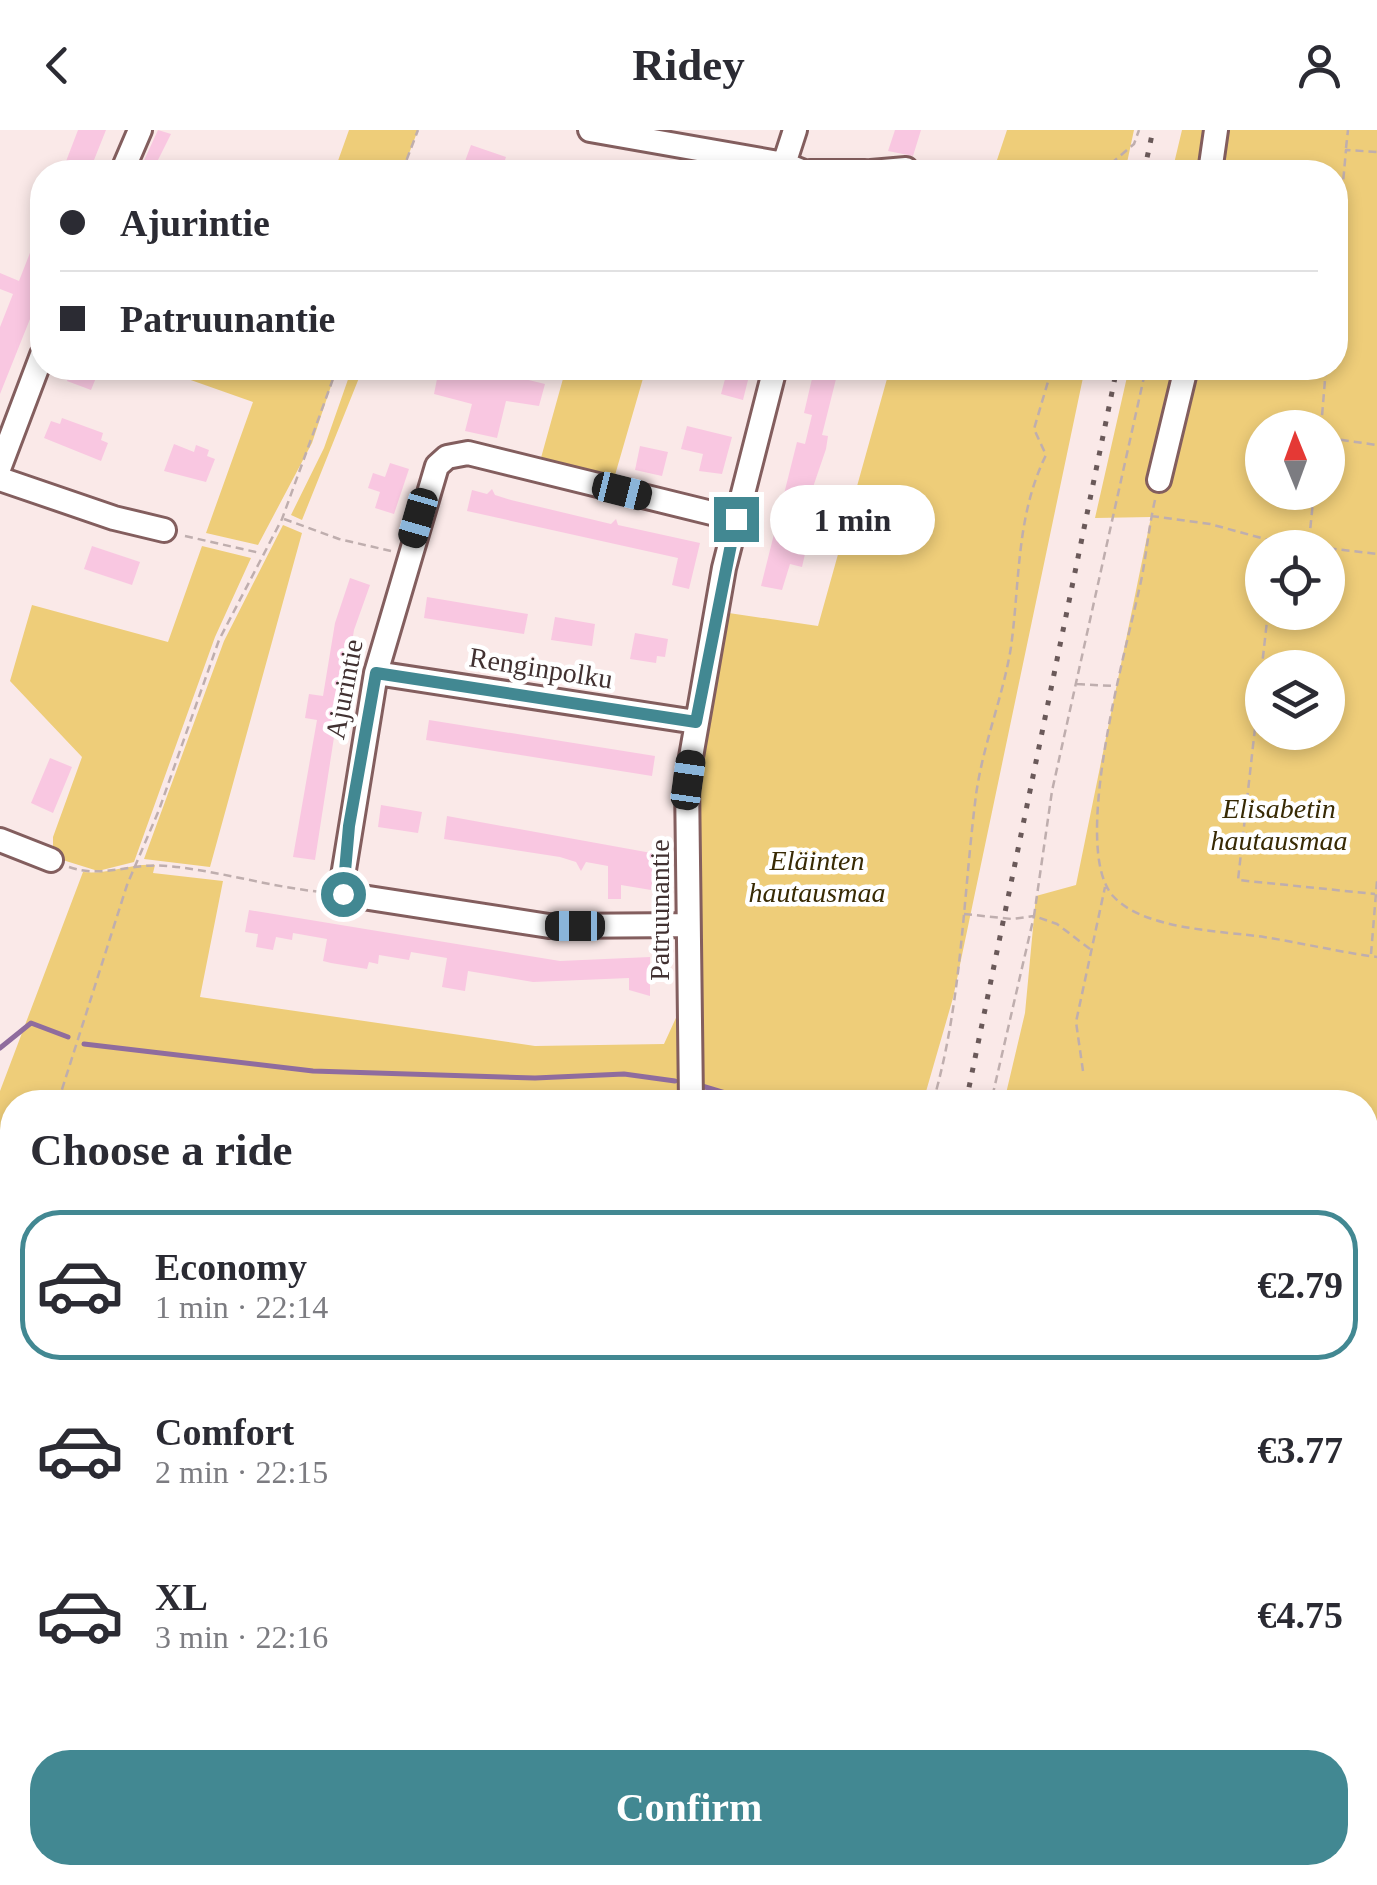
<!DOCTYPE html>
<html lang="en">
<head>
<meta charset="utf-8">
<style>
  :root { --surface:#fff; --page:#f2f2f3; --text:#2b2b33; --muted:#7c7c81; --line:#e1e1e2; --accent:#428892 }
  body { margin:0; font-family:"Times New Roman",serif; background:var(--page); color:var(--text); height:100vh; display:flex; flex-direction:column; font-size:38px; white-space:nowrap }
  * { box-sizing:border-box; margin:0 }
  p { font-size:32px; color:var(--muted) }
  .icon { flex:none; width:55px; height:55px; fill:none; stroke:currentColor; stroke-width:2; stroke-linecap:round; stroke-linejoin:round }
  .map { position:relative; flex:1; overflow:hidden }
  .panel { position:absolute; left:0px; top:960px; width:1378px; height:795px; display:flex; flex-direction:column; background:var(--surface); border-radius:40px 40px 0 0; box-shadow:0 5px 15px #0003 }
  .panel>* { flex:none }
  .top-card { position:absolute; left:30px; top:30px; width:1318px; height:220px; border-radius:40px; box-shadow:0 5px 15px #0003; display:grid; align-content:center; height:220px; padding:0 30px; background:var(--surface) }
  .needle { width:65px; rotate:359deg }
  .buttons { position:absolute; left:1245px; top:280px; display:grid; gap:20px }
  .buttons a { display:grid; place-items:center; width:100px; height:100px; border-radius:50%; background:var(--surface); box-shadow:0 5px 15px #0003; font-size:50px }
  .end { position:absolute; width:45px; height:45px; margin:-22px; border:12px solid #428892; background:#fff; box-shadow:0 0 0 5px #fff }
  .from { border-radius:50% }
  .bubble { position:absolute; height:70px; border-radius:35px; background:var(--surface); box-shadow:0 5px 15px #0003; font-size:32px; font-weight:700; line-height:70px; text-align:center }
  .car { position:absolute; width:30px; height:60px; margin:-30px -15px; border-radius:12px; box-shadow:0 0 8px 2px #0007; background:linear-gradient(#222 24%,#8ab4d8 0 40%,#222 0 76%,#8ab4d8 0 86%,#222 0) }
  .top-card b { display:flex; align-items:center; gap:35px; height:95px; font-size:38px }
  .top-card b+b { border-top:2px solid var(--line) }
  .top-card i { width:25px; height:25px; background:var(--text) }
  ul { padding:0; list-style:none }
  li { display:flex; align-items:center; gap:30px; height:150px; margin:0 20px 15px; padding:0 10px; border:5px solid transparent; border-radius:40px }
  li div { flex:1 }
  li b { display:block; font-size:38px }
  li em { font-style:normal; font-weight:700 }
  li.current { border-color:var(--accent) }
  li>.icon { width:90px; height:90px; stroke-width:1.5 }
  h2 { padding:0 30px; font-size:45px; line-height:120px }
  .action { display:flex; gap:20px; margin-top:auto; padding:20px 30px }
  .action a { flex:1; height:115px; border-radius:40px; background:var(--accent); color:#fff; font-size:40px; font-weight:700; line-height:115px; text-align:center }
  header { display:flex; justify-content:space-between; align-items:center; height:130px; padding:0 30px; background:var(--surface); font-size:45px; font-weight:700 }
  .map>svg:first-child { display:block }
  .green { fill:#eecd79; fill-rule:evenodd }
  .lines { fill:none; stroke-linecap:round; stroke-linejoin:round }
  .stream { stroke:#8f6c9e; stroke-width:5 }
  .building { fill:#f9c7e1 }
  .minor-casing { stroke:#835e5e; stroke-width:28 }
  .path { stroke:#bfaeae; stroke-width:2.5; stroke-dasharray:8 5; stroke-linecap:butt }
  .minor { stroke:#fff; stroke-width:22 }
  .rail { stroke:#6a5959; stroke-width:5; stroke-dasharray:5 10; stroke-linecap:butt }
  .route { stroke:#428892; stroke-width:12 }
  .labels { text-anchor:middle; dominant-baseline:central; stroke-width:9; stroke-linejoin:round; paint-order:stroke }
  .street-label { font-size:28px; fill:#413131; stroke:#fff }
  .park-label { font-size:28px; font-style:italic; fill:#382a04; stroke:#fff }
</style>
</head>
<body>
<header><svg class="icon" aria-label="back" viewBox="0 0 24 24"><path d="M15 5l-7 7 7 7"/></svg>Ridey<svg class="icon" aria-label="person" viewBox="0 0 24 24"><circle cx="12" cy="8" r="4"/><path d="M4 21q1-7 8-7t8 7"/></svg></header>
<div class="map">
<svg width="1377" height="1755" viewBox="0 0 1377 1755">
  <rect width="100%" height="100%" fill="#fae9e8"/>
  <path class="green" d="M349 0H418L402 42H334Z
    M1007 0H1134L1125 42H993Z
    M1182 0H1377V1615L1365 1643V972H1004L1025 883 1036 766 1076 755 1151 387 1095 388 1129 238H1335V42H1172ZM1262 298H1328V362H1262ZM1262 418H1328V482H1262ZM1262 538H1328V602H1262Z
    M169 238H337L312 313 258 415 206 403 253 272 168 242Z
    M352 238H363L302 390 291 385 324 318Z
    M566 238H646L613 352 539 335Z
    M890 238H1085L953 868 923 972H12V1412L0 1443V961L83 742C109 745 130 733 155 735L153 743 223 751 200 867 535 916 664 914 686 866 694 650 722 482 818 496Z
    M283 395 302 403 210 737 144 729 224 511Z
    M202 416 251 428 215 507 134 732 98 741 53 727V707L82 627 10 551 32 475 168 512Z
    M0 1619 12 1624V1742L775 1743 772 1755H0Z"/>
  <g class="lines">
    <path class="stream" d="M84 914 313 941 535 948 624 944 675 951
      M0 918 31 893 68 907
      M702 956 755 972
      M1365 1055 1377 1054"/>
  </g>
  <path class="building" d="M78 0H106L90 40 65 34Z
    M158 0 171 4 152 42 141 37Z
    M895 0H921L913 26 888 21Z
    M471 15 506 27 501 42H478L464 34Z
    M42 92V159L0 264V197L13 164 0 159V143L19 151Z
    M72 238H100L91 260 67 251Z
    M409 238H479L545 254 539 276 506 271 497 308 465 301 472 274 434 264 437 249 409 243Z
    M728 238H751L743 270 721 264Z
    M814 240 837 245 822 305 828 306 826 319 811 363 821 366 818 384 802 380 792 421 805 424 802 437 790 434 782 460 761 456 797 312 805 314 812 285 804 283Z
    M62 288 103 303 101 310 108 313 101 331 44 308 51 291 60 294Z
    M687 296 732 307 722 344 699 341 703 324 681 319Z
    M174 314 194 322 196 315 209 320 207 326 215 329 206 352 164 341Z
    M640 316 668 322 662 346 635 340Z
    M390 333 409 339 394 384 375 378 380 362 368 358 373 343 385 347Z
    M492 359 495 365 511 370 611 394 616 389 618 395 700 413 689 459 672 455 678 428 467 381 472 360 487 364Z
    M92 416 140 432 132 455 84 439Z
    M350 448 370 455 354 500 346 549H343L315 730 293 727 317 590 305 588 309 564 323 566 335 493Z
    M427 467 528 484 524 504 424 488Z
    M555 487 595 494 592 516 551 510Z
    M635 503 668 509 665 527 657 526 656 533 630 529Z
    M429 590 655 626 652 646 426 610Z
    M50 628 72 637 53 683 31 673Z
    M381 675 422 682 418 703 378 697Z
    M447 686 657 724 651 760 621 755V769H608V736L586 732 581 741 576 732 560 727 444 709Z
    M249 780 560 831 650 827V866L629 860V848L533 852 468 841 465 861 442 857 447 828 411 822 409 830 379 825 378 834 369 832 367 839 331 833 323 831 327 809 293 803 292 810 276 807 273 820 256 817 258 804 245 802Z"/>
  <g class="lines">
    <g class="minor-casing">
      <path id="minor" d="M590 0 784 34 804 42
        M784 34 795 0
        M122 42 140 0
        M810 42H865
        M871 42 906 39
        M1210 42 1216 0
        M0 336 42 225
        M0 349 114 388 164 400
        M1159 350 1186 238
        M376 543 696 592
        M0 710 51 730
        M688 795 549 796 343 764V746L376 543 437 336 447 327 468 323 736 389
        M691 972 687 650 724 438 775 238
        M1004 1742 1040 1755
        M840 1755 841 1742"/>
    </g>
    <path class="path" d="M1346 18 1348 0
      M927 39H1082V42
      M402 42 418 0
      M1101 42 1134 14 1139 0
      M1335 140 1346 20 1377 22
      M1321 298 1326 238
      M1328 308 1377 315
      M1155 370C1148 400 1146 431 1139 460 1126 520 1070 718 1113 766 1143 800 1224 801 1264 807 1302 813 1339 822 1377 827
      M1151 386 1210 394 1276 412 1275 418
      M284 389 339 409 391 421
      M185 406 260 423
      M1309 411 1314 362
      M1277 412 1377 424
      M1268 482 1238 750 1375 764
      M1077 554 1114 556
      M69 737C103 749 133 732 168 736 220 741 270 757 322 762
      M964 784 1012 789 1034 786 991 972
      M1090 819 1057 794 1034 786 1052 661 1146 238
      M1371 824 1377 751
      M1083 941 1076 892 1105 757
      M58 972 127 755 159 680 219 510 282 389 337 238
      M933 972C962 873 963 767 976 665 983 614 1003 567 1011 517 1020 451 1016 386 1046 325L1034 299 1052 238
      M0 1105 12 1088
      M677 1755 681 1742"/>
    <use href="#minor" class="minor"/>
    <path class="rail" d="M1144 42 1153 0
      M966 972 1117 238
      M794 1755 796 1742
      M810 1755 812 1742"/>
  </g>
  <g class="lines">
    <path class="route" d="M343 764 349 696 376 543 696 592 736 389"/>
  </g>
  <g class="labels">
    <g class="street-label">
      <text transform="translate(541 538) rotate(9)">Renginpolku</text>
      <text transform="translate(344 559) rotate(-79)">Ajurintie</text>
      <text transform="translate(659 780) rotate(-90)">Patruunantie</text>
    </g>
    <g class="park-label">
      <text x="1279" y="678">Elisabetin<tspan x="1279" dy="32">hautausmaa</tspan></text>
      <text x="817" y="730">Eläinten<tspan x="817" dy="32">hautausmaa</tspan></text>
    </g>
  </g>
</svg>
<div class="buttons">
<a><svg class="needle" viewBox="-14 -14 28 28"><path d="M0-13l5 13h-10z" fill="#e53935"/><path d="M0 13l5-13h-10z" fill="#7c7c81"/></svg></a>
<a><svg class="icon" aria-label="locate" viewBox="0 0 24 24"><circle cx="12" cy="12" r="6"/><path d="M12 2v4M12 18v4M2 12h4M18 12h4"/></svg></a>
<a><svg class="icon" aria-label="layers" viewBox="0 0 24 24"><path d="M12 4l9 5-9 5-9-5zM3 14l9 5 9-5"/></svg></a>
</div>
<i class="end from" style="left:343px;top:764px"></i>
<i class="end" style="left:736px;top:389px"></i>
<div class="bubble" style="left:770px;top:355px;width:165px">1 min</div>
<i class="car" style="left:622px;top:361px;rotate:104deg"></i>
<i class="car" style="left:418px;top:388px;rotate:196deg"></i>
<i class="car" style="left:688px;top:650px;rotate:8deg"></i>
<i class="car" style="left:575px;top:796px;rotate:270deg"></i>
<div class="top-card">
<b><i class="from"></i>Ajurintie</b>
<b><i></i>Patruunantie</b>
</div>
<section class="panel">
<h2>Choose a ride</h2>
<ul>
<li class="current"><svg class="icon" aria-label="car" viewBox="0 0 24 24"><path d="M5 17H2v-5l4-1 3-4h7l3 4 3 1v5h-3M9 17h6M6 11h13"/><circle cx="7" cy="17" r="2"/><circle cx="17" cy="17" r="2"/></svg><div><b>Economy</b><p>1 min · 22:14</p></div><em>€2.79</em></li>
<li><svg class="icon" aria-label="car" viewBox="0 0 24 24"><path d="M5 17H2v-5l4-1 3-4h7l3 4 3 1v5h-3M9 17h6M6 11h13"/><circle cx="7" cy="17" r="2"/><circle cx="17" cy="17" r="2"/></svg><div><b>Comfort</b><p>2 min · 22:15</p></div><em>€3.77</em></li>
<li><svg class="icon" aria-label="car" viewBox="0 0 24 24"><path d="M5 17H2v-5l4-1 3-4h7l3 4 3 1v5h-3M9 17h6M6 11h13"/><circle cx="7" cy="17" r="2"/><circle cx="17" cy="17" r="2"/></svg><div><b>XL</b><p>3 min · 22:16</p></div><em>€4.75</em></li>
</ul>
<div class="action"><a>Confirm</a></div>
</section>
</div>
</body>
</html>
